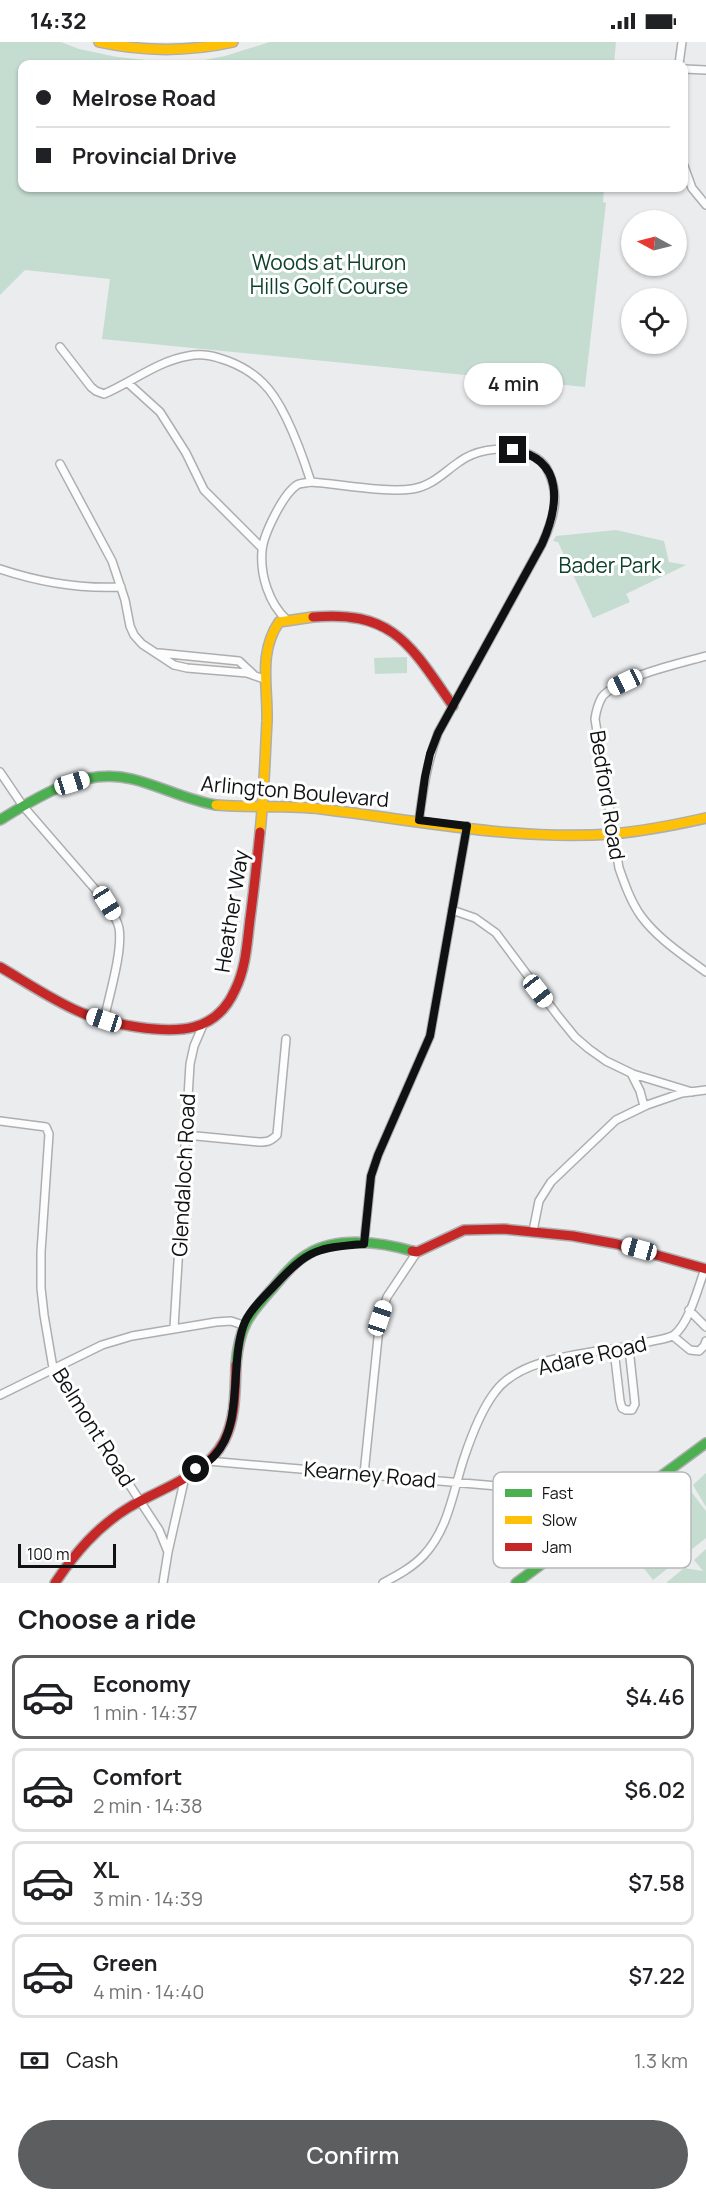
<!DOCTYPE html>
<html lang="en">
<head>
<meta charset="utf-8">
<style>
  :root { --surface:#fff; --page:#f6f6f6; --text:#202124; --muted:#757577; --line:#e0e0e0; --accent:#5d5e5f }
  body { margin:0; font-family:Manrope,sans-serif; background:var(--page); color:var(--text); height:100vh; display:flex; flex-direction:column; font-size:22px; white-space:nowrap }
  * { box-sizing:border-box; margin:0 }
  p { font-size:20px; color:var(--muted) }
  .icon { flex:none; width:33px; height:33px; fill:none; stroke:currentColor; stroke-width:2; stroke-linecap:round; stroke-linejoin:round }
  .map { position:relative; height:1541px; overflow:hidden }
  .sheet { display:flex; flex-direction:column; background:var(--surface); flex:1 }
  .sheet>* { flex:none }
  .guide { position:absolute; left:18px; top:18px; width:670px; height:132px; border-radius:12px; box-shadow:0 2px 4px #0004; display:grid; align-content:center; height:132px; padding:0 18px; background:var(--surface) }
  .needle { width:39px; rotate:277deg }
  .buttons { position:absolute; left:621px; top:168px; display:grid; gap:12px }
  .buttons a { display:grid; place-items:center; width:66px; height:66px; border-radius:50%; background:var(--surface); box-shadow:0 2px 4px #0004; font-size:30px }
  .scale { position:absolute; left:18px; bottom:15px; width:98px; box-sizing:border-box; padding-left:6px; border:3px solid #101112; border-top:0; font-size:16px; line-height:21px; white-space:nowrap; color:#101112; -webkit-text-stroke:4px #fff; paint-order:stroke }
  .end { position:absolute; width:27px; height:27px; margin:-14px; border:8px solid #101112; background:#fff; box-shadow:0 0 0 3px #fff }
  .from { border-radius:50% }
  .bubble { position:absolute; height:42px; border-radius:21px; background:var(--surface); box-shadow:0 2px 4px #0004; font-size:20px; font-weight:600; line-height:42px; text-align:center }
  .car { position:absolute; width:18px; height:36px; margin:-18px -9px; border-radius:8px; box-shadow:0 0 4px 2px #0007; background:linear-gradient(#fff 24%,#345 0 40%,#fff 0 76%,#345 0 86%,#fff 0) }
  .guide b { display:flex; align-items:center; gap:21px; height:57px; font-size:22px }
  .guide b+b { border-top:2px solid var(--line) }
  .guide i { width:15px; height:15px; background:var(--text) }
  ul { padding:0; list-style:none }
  li { display:flex; align-items:center; gap:18px; height:84px; margin:0 12px 9px; padding:0 6px; border:3px solid var(--line); border-radius:12px }
  li div { flex:1 }
  li b { display:block; font-size:22px }
  li em { font-style:normal; font-weight:600 }
  li.current { border-color:var(--accent) }
  li>.icon { width:54px; height:54px; stroke-width:1.5 }
  h2 { padding:0 18px; font-size:27px; line-height:72px }
  .pay { display:flex; align-items:center; gap:15px; height:66px; padding:0 18px; font-size:22px }
  .pay p { margin-inline-start:auto }
  .action { display:flex; gap:12px; margin-top:auto; padding:12px 18px }
  .action a { flex:1; height:69px; border-radius:36px; background:var(--accent); color:#fff; font-size:24px; font-weight:600; line-height:69px; text-align:center }
  .status { display:flex; justify-content:space-between; align-items:center; height:42px; padding:0 30px; background:var(--surface); direction:ltr }
  .status svg { height:16px; fill:currentColor }
  .map>svg:first-child { display:block }
  .green { fill:#c5dcd1 }
  .lines { fill:none; stroke-linecap:round; stroke-linejoin:round }
  .street-casing { stroke:#adaeaf; stroke-width:10 }
  .fast-casing { stroke:#adaeaf; stroke-width:12 }
  .slow-casing { stroke:#adaeaf; stroke-width:12 }
  .jam-casing { stroke:#adaeaf; stroke-width:12 }
  .street { stroke:#fcfcfc; stroke-width:7 }
  .fast { stroke:#4caf50; stroke-width:9 }
  .slow { stroke:#ffc107; stroke-width:9 }
  .jam { stroke:#c62828; stroke-width:9 }
  .route { stroke:#101112; stroke-width:8 }
  .labels { text-anchor:middle; dominant-baseline:central; stroke-width:6; stroke-linejoin:round; paint-order:stroke }
  .park-label { font-size:21px; fill:#0d412c; stroke:#fff }
  .street-label { font-size:21px; fill:#101112; stroke:#fff }
  .key { fill:#fff; stroke:#b7b8b8; stroke-width:1.5 }
  .key-label { font-size:16px; fill:#101112 }
</style>
</head>
<body>
<div class="status"><b>14:32</b><svg viewBox="0 0 49 12"><path d="M0 12V9h3v3zM5 12V6h3v6zM10 12V3h3v9zM15 12V0h3v12zM26 1h20v11H26zM47 4h2v5h-2z"/></svg></div>
<div class="map">
<svg width="706" height="1541" viewBox="0 0 706 1541">
  <rect width="100%" height="100%" fill="#ebecee"/>
  <path class="green" d="M0 0H61L79 7 117 15 166 20 204 18 225 14 270 0H616L614 22H22V146H604L603 160 606 161 585 345 102 297 110 237 25 228 0 253Z
    M616 488 664 499 669 520 686 523 626 552 630 560 593 576 558 500 553 499 556 494Z
    M407 615V631L375 632 374 616Z
    M706 1431V1465L693 1443Z
    M686 1443 706 1469V1496L653 1538 620 1496Z
    M706 1507V1541H666L684 1526 703 1529 694 1518Z"/>
  <g class="lines">
    <g class="street-casing">
      <path id="street" d="M679 22 682 0
        M684 27 706 28
        M684 124 692 146 706 163
        M60 305 91 345 96 349 104 352C132 340 158 319 188 314 203 311 214 314 228 319 241 324 253 331 263 341 284 361 302 412 311 440
        M128 341 160 370 186 411 204 448 262 506
        M60 422 112 519 125 558 130 584 134 593 142 602 174 623 187 626 247 631 264 637
        M0 527C39 540 80 547 121 545
        M287 578C269 562 260 533 262 509 263 493 283 452 297 443 301 441 307 441 311 440 339 442 386 451 412 447 432 444 443 431 459 420 475 408 498 405 517 408 529 411 541 416 547 427 561 453 554 476 542 502L438 691C427 720 423 748 419 778
        M159 611 239 619 253 632
        M706 614C681 621 618 635 602 655 598 662 596 670 595 677L619 826C625 843 631 860 641 874 658 897 683 913 706 930
        M0 730 23 764 107 861C112 869 117 877 119 886 123 909 109 954 104 978
        M452 868 475 876 496 891 558 974 575 995 589 1007 606 1019 633 1032 692 1050
        M631 1031 640 1049 644 1064
        M0 1079 46 1085 49 1092 41 1210V1246L44 1273 53 1326 159 1488 168 1510
        M186 1093 259 1100C268 1100 271 1099 277 1093L286 997
        M533 1189 539 1159 551 1140 616 1078 647 1063 682 1051 706 1048
        M364 1202 371 1134 378 1113 430 994 467 784
        M689 1268 706 1285
        M174 1286 190 1022 194 1004 203 983
        M673 1294 690 1308 699 1309 704 1304 706 1299
        M614 1308 620 1359 622 1366 626 1368H632L635 1362 629 1306
        M0 1353 102 1303 132 1294 216 1280 231 1279 243 1283
        M208 1419 509 1445 532 1438
        M364 1432 380 1276 387 1255 417 1210
        M163 1541 168 1510 185 1435
        M383 1541C398 1533 413 1525 424 1513 449 1486 453 1449 464 1416 471 1395 481 1368 495 1350 524 1310 604 1312 648 1300 656 1298 668 1297 674 1293 690 1280 698 1245 705 1227"/>
    </g>
    <g class="fast-casing">
      <path id="fast" d="M0 778C39 754 84 725 132 737 161 744 186 758 216 763
        M236 1323C239 1285 248 1274 272 1247 283 1234 294 1220 308 1212 337 1194 381 1200 412 1209
        M516 1541 706 1401"/>
    </g>
    <g class="slow-casing">
      <path id="slow" d="M99 0C144 10 188 10 233 0
        M216 763C251 766 286 763 321 767 416 778 515 799 612 792 644 789 675 783 706 776
        M260 790C264 753 265 716 267 679 268 644 258 611 279 580L313 575"/>
    </g>
    <g class="jam-casing">
      <path id="jam" d="M313 575C394 568 411 604 453 664
        M0 925C26 940 52 958 80 970 98 978 118 982 137 985 178 991 216 991 235 948 246 926 247 901 250 877 254 848 257 819 260 790
        M412 1209 417 1210 464 1188 504 1187 573 1194 617 1202 706 1227
        M55 1541C75 1511 97 1485 128 1466 160 1446 205 1435 224 1399 236 1376 235 1348 236 1323"/>
    </g>
    <use href="#street" class="street"/>
    <use href="#fast" class="fast"/>
    <use href="#slow" class="slow"/>
    <use href="#jam" class="jam"/>
  </g>
  <g class="lines">
    <path class="route" d="M196 1427C202 1423 210 1419 215 1413 243 1383 230 1324 243 1285 248 1269 265 1254 276 1242 309 1207 317 1206 364 1202L371 1134 378 1113 430 994 467 784 419 778 425 735 430 712 438 691 542 502C559 464 565 417 513 408"/>
  </g>
  <g class="labels">
    <g class="park-label">
      <text x="329" y="220">Woods at Huron<tspan x="329" dy="24">Hills Golf Course</tspan></text>
      <text x="610" y="523">Bader Park</text>
    </g>
    <g class="street-label">
      <text transform="translate(295 749) rotate(5)">Arlington Boulevard</text>
      <text transform="translate(608 753) rotate(81)">Bedford Road</text>
      <text transform="translate(231 869) rotate(-81)">Heather Way</text>
      <text transform="translate(183 1133) rotate(-87)">Glendaloch Road</text>
      <text transform="translate(592 1313) rotate(-13)">Adare Road</text>
      <text transform="translate(94 1385) rotate(58)">Belmont Road</text>
      <text transform="translate(370 1432) rotate(5)">Kearney Road</text>
    </g>
  </g>
  <rect x="493" y="1430" width="198" height="96" rx="9" class="key"/>
  <rect x="505" y="1447" width="27" height="8" fill="#4caf50"/>
  <rect x="505" y="1474" width="27" height="8" fill="#ffc107"/>
  <rect x="505" y="1501" width="27" height="8" fill="#c62828"/>
  <g class="key-label">
    <text x="542" y="1457">Fast</text>
    <text x="542" y="1484">Slow</text>
    <text x="542" y="1511">Jam</text>
  </g>
</svg>
<div class="buttons">
<a><svg class="needle" viewBox="-14 -14 28 28"><path d="M0-13l5 13h-10z" fill="#e53935"/><path d="M0 13l5-13h-10z" fill="#757577"/></svg></a>
<a><svg class="icon" aria-label="locate" viewBox="0 0 24 24"><circle cx="12" cy="12" r="6"/><path d="M12 2v4M12 18v4M2 12h4M18 12h4"/></svg></a>
</div>
<div class="scale">100 m</div>
<i class="end from" style="left:196px;top:1427px"></i>
<i class="end" style="left:513px;top:408px"></i>
<div class="bubble" style="left:464px;top:321px;width:99px">4 min</div>
<i class="car" style="left:625px;top:640px;rotate:245deg"></i>
<i class="car" style="left:72px;top:741px;rotate:73deg"></i>
<i class="car" style="left:107px;top:861px;rotate:148deg"></i>
<i class="car" style="left:538px;top:949px;rotate:142deg"></i>
<i class="car" style="left:104px;top:978px;rotate:288deg"></i>
<i class="car" style="left:639px;top:1207px;rotate:285deg"></i>
<i class="car" style="left:380px;top:1276px;rotate:18deg"></i>
<div class="guide">
<b><i class="from"></i>Melrose Road</b>
<b><i></i>Provincial Drive</b>
</div>
</div>
<section class="sheet">
<h2>Choose a ride</h2>
<ul>
<li class="current"><svg class="icon" aria-label="car" viewBox="0 0 24 24"><path d="M5 17H2v-5l4-1 3-4h7l3 4 3 1v5h-3M9 17h6M6 11h13"/><circle cx="7" cy="17" r="2"/><circle cx="17" cy="17" r="2"/></svg><div><b>Economy</b><p>1 min · 14:37</p></div><em>$4.46</em></li>
<li><svg class="icon" aria-label="car" viewBox="0 0 24 24"><path d="M5 17H2v-5l4-1 3-4h7l3 4 3 1v5h-3M9 17h6M6 11h13"/><circle cx="7" cy="17" r="2"/><circle cx="17" cy="17" r="2"/></svg><div><b>Comfort</b><p>2 min · 14:38</p></div><em>$6.02</em></li>
<li><svg class="icon" aria-label="car" viewBox="0 0 24 24"><path d="M5 17H2v-5l4-1 3-4h7l3 4 3 1v5h-3M9 17h6M6 11h13"/><circle cx="7" cy="17" r="2"/><circle cx="17" cy="17" r="2"/></svg><div><b>XL</b><p>3 min · 14:39</p></div><em>$7.58</em></li>
<li><svg class="icon" aria-label="car" viewBox="0 0 24 24"><path d="M5 17H2v-5l4-1 3-4h7l3 4 3 1v5h-3M9 17h6M6 11h13"/><circle cx="7" cy="17" r="2"/><circle cx="17" cy="17" r="2"/></svg><div><b>Green</b><p>4 min · 14:40</p></div><em>$7.22</em></li>
</ul>
<div class="pay"><svg class="icon" aria-label="cash" viewBox="0 0 24 24"><path d="M3 7h18v10H3z"/><circle cx="12" cy="12" r="2"/></svg>Cash<p>1.3 km</p></div>
<div class="action"><a>Confirm</a></div>
</section>
</body>
</html>
